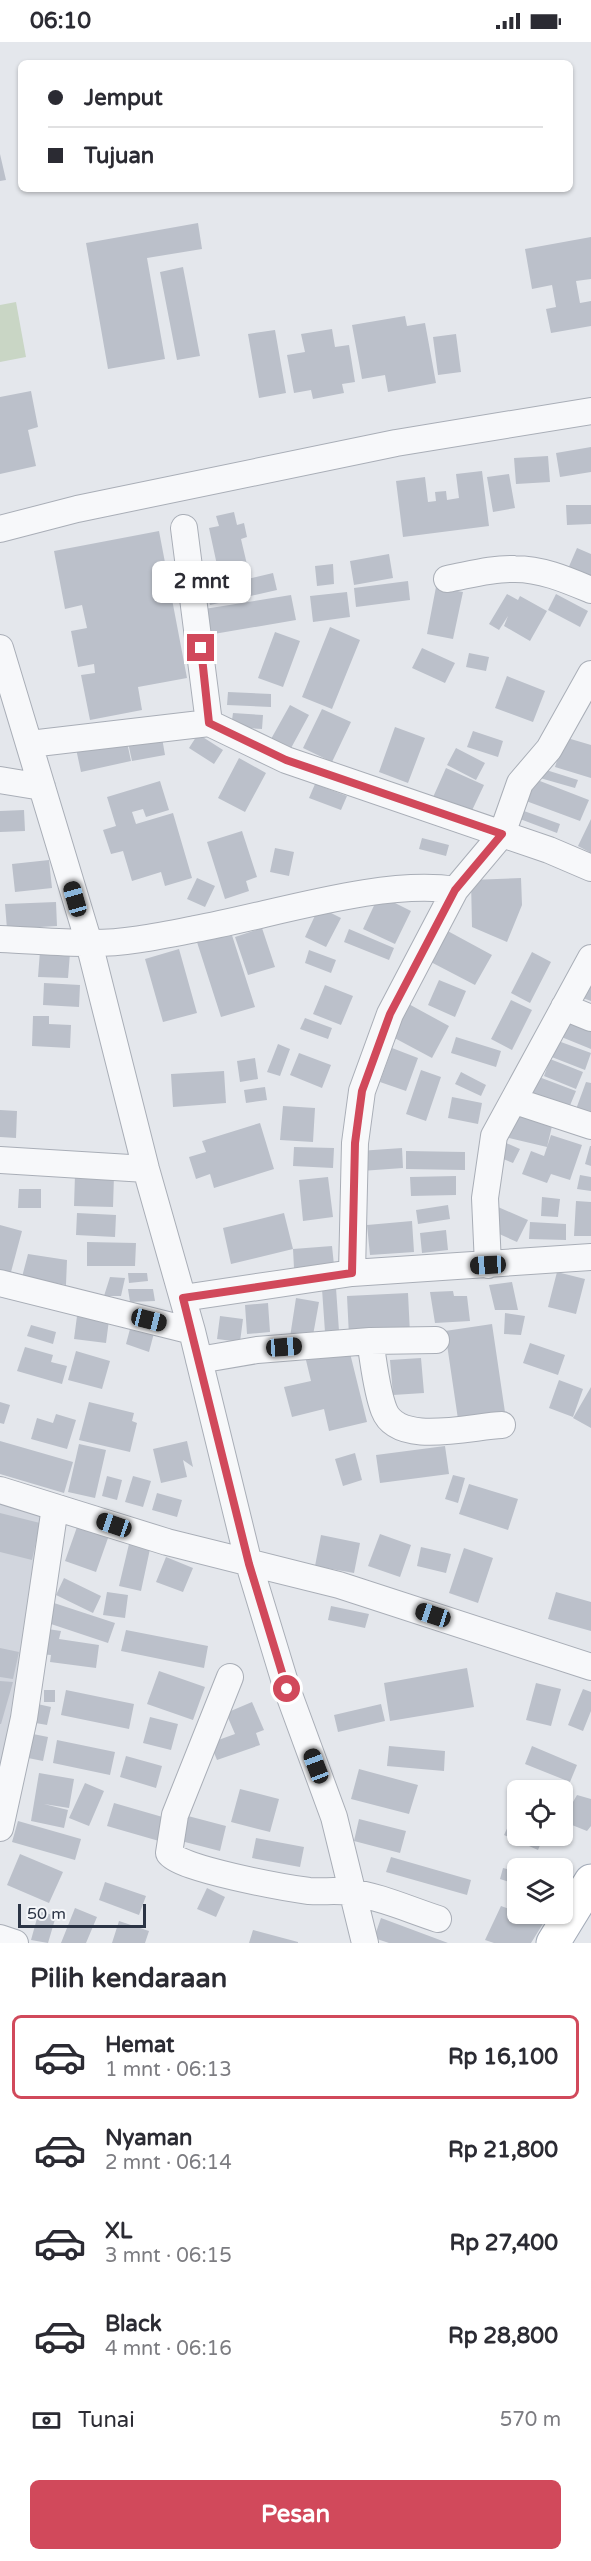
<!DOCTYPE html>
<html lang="id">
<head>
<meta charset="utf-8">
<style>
  :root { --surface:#fff; --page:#f2f2f3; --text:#2b2b33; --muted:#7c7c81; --line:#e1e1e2; --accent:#d1495b }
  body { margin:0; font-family:"Varela Round",sans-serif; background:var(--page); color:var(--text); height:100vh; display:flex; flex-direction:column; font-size:22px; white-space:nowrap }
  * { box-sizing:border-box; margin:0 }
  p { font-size:20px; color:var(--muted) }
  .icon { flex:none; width:33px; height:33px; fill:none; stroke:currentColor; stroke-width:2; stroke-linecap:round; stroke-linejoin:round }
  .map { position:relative; height:1901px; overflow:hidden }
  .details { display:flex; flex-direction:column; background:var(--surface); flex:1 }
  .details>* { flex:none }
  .guide { position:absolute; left:18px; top:18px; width:555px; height:132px; border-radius:9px; box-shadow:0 2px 4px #0004; display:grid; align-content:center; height:132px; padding:0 30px; background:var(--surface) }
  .buttons { position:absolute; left:507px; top:1738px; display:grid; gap:12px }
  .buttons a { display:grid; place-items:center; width:66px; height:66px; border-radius:9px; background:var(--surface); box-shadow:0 2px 4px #0004; font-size:30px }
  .scale { position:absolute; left:18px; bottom:15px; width:128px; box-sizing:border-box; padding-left:6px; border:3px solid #2b3445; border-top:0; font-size:16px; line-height:21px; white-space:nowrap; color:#2b3445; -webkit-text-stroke:4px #f4f6f9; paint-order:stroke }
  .end { position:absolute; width:27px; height:27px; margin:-14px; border:8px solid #d1495b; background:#fff; box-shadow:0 0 0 3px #fff }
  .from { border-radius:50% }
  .bubble { position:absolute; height:42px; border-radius:9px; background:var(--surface); box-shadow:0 2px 4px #0004; font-size:20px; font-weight:700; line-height:42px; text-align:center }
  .car { position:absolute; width:18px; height:36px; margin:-18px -9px; border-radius:8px; box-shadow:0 0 4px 2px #0007; background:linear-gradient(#222 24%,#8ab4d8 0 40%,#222 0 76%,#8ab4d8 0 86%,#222 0) }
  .guide b { display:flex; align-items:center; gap:21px; height:57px; font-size:22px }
  .guide b+b { border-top:2px solid var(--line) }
  .guide i { width:15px; height:15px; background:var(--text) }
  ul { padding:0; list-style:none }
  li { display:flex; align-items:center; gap:18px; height:84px; margin:0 12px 9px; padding:0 18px; border:3px solid transparent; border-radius:9px }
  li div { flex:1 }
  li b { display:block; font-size:22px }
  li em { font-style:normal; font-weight:700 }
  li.active { border-color:var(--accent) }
  li>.icon { width:54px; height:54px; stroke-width:1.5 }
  h2 { padding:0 30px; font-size:27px; line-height:72px }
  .pay { display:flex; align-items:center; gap:15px; height:66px; padding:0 30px; font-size:22px }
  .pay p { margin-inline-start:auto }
  .primary-button { display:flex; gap:12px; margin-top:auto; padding:12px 30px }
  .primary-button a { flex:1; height:69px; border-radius:9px; background:var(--accent); color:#fff; font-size:24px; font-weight:700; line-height:69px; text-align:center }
  .status { display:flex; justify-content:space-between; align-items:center; height:42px; padding:0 30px; background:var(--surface); direction:ltr }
  .status svg { height:16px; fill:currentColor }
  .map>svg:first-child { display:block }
  .built { fill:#d2d6de }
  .grass { fill:#c9d6c5 }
  .building { fill:#bbc0ca }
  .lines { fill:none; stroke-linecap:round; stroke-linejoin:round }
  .minor-casing { stroke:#a9aeb7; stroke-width:28 }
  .major-casing { stroke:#a3abb8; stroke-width:35 }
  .minor { stroke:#f7f8fa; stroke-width:26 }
  .major { stroke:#fff; stroke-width:33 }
  .route { stroke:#d1495b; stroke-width:8 }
</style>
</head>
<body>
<div class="status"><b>06:10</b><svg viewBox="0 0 49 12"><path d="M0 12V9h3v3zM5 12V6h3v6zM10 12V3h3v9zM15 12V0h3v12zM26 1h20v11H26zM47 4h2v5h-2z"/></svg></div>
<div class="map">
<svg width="591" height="1901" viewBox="0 0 591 1901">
  <rect width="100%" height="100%" fill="#e4e7ec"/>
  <path class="built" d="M0 1460 52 1472 0 1738Z"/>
  <path class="grass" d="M16 260 26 315 0 320V263Z"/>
  <path class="building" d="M0 112 6 138 0 139Z
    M198 181 202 207 147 216 165 317 108 327 86 201Z
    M591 195V237L576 239 580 261 591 259V284L551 291 546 267 556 265 552 243 532 247 525 207Z
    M183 225 200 314 177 318 160 230Z
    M405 274 407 284 425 281 436 341 388 350 385 333 362 337 352 283Z
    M332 287 335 305 349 303 355 340 342 342 344 351 313 357 311 348 294 351 287 313 305 310 301 292Z
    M275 288 286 351 259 356 248 292Z
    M456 292 461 330 438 333 433 295Z
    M31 349 38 385 28 388 36 424 0 432V355Z
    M591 405V430L560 435 556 411Z
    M548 414 550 440 516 442 514 416Z
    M482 429 489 484 403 495 396 439 425 435 428 460 436 459 435 450 446 449 447 458 459 456 456 432Z
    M509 432 515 466 493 470 487 435Z
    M566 463H591V482L567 483Z
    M234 470 237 483 244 481 247 495 241 497 249 531 220 537 209 486 219 484 216 474Z
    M159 489 187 636 138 645 142 668 90 678 81 633 95 631 94 622 78 625 71 589 87 586 82 563 65 567 54 509Z
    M577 506 591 512V540L567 529Z
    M389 512 393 536 354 543 350 519Z
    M333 522 334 542 317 544 315 524Z
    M273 531 277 548 210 563 206 547Z
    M408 539 410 558 356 565 354 546Z
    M436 545 463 550 453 597 427 592Z
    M347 550 350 575 313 580 310 554Z
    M507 552 518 558 520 554 547 569 530 599 504 584 508 574 499 588 489 582Z
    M556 552 588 569 580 585 548 568Z
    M291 553 296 578 202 594 198 568Z
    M330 585 360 598 332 667 302 655Z
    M275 590 300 599 283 645 258 636Z
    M422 606 455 621 445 641 412 626Z
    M469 611 489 615 486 629 466 625Z
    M507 634 545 649 533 680 495 666Z
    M228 650 271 652V665L227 663Z
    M290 663 309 673 290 708 271 697Z
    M322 667 351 680 332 720 303 706Z
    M233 671 263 673 262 687 231 685Z
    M395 685 425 696 408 741 379 730Z
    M473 689 503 699 498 715 467 705Z
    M161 690 165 713 132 719 127 696Z
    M125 691 131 719 81 730 75 702Z
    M198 692 223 708 214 722 189 706Z
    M564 695 591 703V736L555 725Z
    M456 706 485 721 476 738 447 723Z
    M239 716 266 731 245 770 218 756Z
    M446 726 484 743 467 779 430 762Z
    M543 727 578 738 575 746 540 736Z
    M527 734 589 758 580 779 518 756Z
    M160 739 169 768 146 775 143 767 132 770 136 782 173 771 192 836 165 844 161 830 132 839 123 809 111 812 103 788 116 784 107 755Z
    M315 742 347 754 341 768 309 756Z
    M24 768 25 789 0 790V769Z
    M524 769 560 782 557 791 520 777Z
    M591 777V811L578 804Z
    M242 789 257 835 246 839 249 849 225 857 207 800Z
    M422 796 449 803 446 814 419 807Z
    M275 806 294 810 289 834 270 830Z
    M49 818 52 846 15 850 12 822Z
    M197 836 215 844 205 865 187 857Z
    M521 836 522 863 507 900 472 885 471 838Z
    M379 853 411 869 395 902 363 887Z
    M56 860 57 884 7 887 5 862Z
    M319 865 341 876 326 905 305 895Z
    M262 886 275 925 248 933 235 895Z
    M230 887 255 965 221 975 196 897Z
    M349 887 394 906 389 918 344 900Z
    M444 887 492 913 475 943 427 918Z
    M179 907 197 971 163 980 145 917Z
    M309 908 336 918 331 931 305 921Z
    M40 909 70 911 68 936 38 935Z
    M532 910 551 920 530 961 511 951Z
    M591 935V959L583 956Z
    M439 938 466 949 455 975 428 963Z
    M44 941 80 943 79 965 43 963Z
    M325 943 353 954 341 983 313 972Z
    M511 958 532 968 512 1008 491 997Z
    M405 960 449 984 432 1016 387 992Z
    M33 974H49V982L71 983 70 1006 32 1004Z
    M567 975 591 985V1007L559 994Z
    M305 976 332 986 328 997 300 987Z
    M456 995 501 1009 496 1025 451 1011Z
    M550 996 591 1011 585 1028 544 1012Z
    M278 1002 290 1007 280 1034 267 1030Z
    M392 1006 418 1016 406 1049 380 1040Z
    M299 1011 331 1023 322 1046 290 1033Z
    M255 1016 258 1037 240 1040 237 1019Z
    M550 1017 583 1030 576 1047 544 1034Z
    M421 1028 441 1035 426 1079 406 1072Z
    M224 1029 226 1061 173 1065 171 1032Z
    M461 1030 486 1043 481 1054 455 1042Z
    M539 1035 576 1049 566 1073 529 1059Z
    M586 1040 591 1041V1077L575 1070Z
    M265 1045 267 1058 246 1061 244 1048Z
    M452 1055 482 1061 478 1082 448 1076Z
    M283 1064 315 1066 313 1100 280 1098Z
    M0 1068 17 1069 16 1096 0 1095Z
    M507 1069 553 1080 547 1105 501 1094Z
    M260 1081 274 1127 214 1146 210 1132 196 1137 189 1115 206 1110 202 1099Z
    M551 1093 582 1103 570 1138 551 1132 547 1141 522 1132 531 1109 544 1114Z
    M497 1097 520 1107 513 1121 491 1112Z
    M590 1104H591V1124L585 1122Z
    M294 1105 334 1106 333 1126 293 1124Z
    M402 1106 403 1126 361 1129 359 1109Z
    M406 1109 465 1110V1128L406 1127Z
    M75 1133 114 1134 113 1165 74 1164Z
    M580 1133 591 1135V1149L577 1147Z
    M456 1134V1153L411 1154 410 1135Z
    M328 1135 333 1175 303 1179 299 1138Z
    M19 1147H41V1166H18Z
    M542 1155 560 1157 558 1175 541 1174Z
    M576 1159 591 1160V1194H574Z
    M448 1163 450 1177 418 1182 416 1168Z
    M498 1165 528 1178 517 1200 488 1187Z
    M77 1171 116 1173 115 1195 76 1193Z
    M284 1171 293 1207 332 1204 334 1223 294 1226 293 1207 231 1222 223 1186Z
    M412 1179 414 1210 370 1213 367 1183Z
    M530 1180 566 1182V1198L529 1197Z
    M0 1183 22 1189 11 1230 0 1228Z
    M446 1188 448 1208 422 1211 420 1191Z
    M87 1200 136 1201 135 1224H87Z
    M28 1212 67 1218 66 1243 22 1235Z
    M557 1230 585 1237 576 1272 548 1265Z
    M128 1231H147L148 1239 129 1241Z
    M110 1235 125 1236 121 1254H104Z
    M512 1240 518 1268H495L489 1243Z
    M336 1246 339 1289 325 1290 322 1247Z
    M128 1247H153L155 1259 130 1260Z
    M453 1249 454 1254H467L470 1279 435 1281 430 1250Z
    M408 1251 410 1292 349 1294 347 1254Z
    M296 1256 319 1260 312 1299 290 1295Z
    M268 1261 270 1290 247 1292 245 1263Z
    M505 1271 525 1274 521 1293 504 1292Z
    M77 1274 109 1278 106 1301 74 1297Z
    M220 1274 243 1277 240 1300 217 1297Z
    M492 1282 506 1377 459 1384 445 1289Z
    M31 1283 56 1290 53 1302 27 1294Z
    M130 1287 154 1291 149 1310 126 1302Z
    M530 1301 565 1313 558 1333 523 1321Z
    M348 1303 367 1380 329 1389 324 1367 292 1375 284 1345 311 1339 305 1314Z
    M25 1305 53 1313 51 1320 67 1324 62 1342 17 1329Z
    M76 1309 110 1319 102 1347 68 1338Z
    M421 1316 424 1351 393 1353 390 1318Z
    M559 1338 583 1347 573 1375 549 1366Z
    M591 1345V1386L573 1376Z
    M0 1360 10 1363 4 1382 0 1381Z
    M89 1360 134 1371 132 1379 137 1381 130 1410 79 1398Z
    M56 1372 76 1378 67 1407 31 1397 37 1376 53 1381Z
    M0 1399 73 1420 64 1451 0 1432Z
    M187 1399 193 1425 183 1418 187 1435 161 1441 153 1407Z
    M79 1402 106 1408 95 1456 68 1450Z
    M445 1404 449 1432 380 1441 376 1413Z
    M355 1411 362 1438 343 1444 335 1417Z
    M453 1433 465 1436 458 1461 445 1457Z
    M107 1434 122 1438 117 1458 102 1454Z
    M133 1434 151 1439 143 1465 125 1460Z
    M469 1442 518 1457 508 1488 459 1472Z
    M157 1451 182 1458 177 1475 152 1468Z
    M0 1471 40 1481 32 1518 0 1510Z
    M77 1485 108 1496 96 1530 65 1519Z
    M380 1492 411 1503 400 1535 368 1524Z
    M321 1493 360 1501 354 1531 315 1524Z
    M129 1502 150 1507 141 1549 119 1544Z
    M421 1505 451 1512 446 1531 417 1524Z
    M464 1506 493 1516 478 1561 449 1551Z
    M166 1515 193 1526 183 1550 156 1540Z
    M64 1536 101 1554 93 1571 56 1553Z
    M107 1550 128 1553 125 1576 103 1573Z
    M556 1550 591 1560V1589L548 1577Z
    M54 1561 115 1581 108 1601 48 1581Z
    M331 1564 369 1572 365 1586 328 1578Z
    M41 1586 61 1589 59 1597 99 1603 96 1626 50 1620 51 1613 38 1612Z
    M126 1588 208 1604 204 1626 121 1609Z
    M0 1606 19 1610 13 1637 0 1635Z
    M467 1626 474 1665 390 1679 384 1641Z
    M159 1629 205 1645 193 1678 147 1662Z
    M0 1639 13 1640 1 1682H0Z
    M536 1641 561 1647 551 1684 526 1678Z
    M583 1647 591 1650V1669L583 1689 568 1683Z
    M44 1648H55V1660H44Z
    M66 1648 134 1662 129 1687 61 1673Z
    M252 1660 264 1688 256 1691 260 1703 217 1718 210 1701 235 1692 226 1671Z
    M33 1661 51 1665 47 1683 30 1680Z
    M381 1662 385 1679 338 1690 334 1673Z
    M150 1675 178 1682 171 1708 143 1701Z
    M28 1691 48 1695 43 1719 23 1715Z
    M57 1698 115 1710 110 1733 53 1721Z
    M389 1704 445 1709 444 1729 387 1724Z
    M532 1704 577 1723 570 1740 525 1722Z
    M126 1714 162 1724 156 1746 120 1735Z
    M359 1727 418 1743 409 1772 351 1757Z
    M39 1731 74 1737 69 1766 44 1762 68 1768 64 1786 31 1779Z
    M85 1741 104 1749 89 1784 69 1776Z
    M240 1747 279 1757 270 1790 231 1780Z
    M577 1753 591 1757V1784L587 1789 562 1779Z
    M114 1761 166 1776 159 1799 107 1784Z
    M188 1774 226 1784 220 1809 181 1799Z
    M513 1774 518 1776V1794H544L538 1808 504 1793Z
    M359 1777 406 1789 400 1811 354 1799Z
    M18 1779 81 1797 75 1818 12 1800Z
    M256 1796 304 1805 300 1825 252 1816Z
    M20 1812 63 1830 49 1861 7 1843Z
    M391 1815 471 1838 467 1853 386 1830Z
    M503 1826 518 1830V1843L500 1837Z
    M105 1840 146 1854 139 1873 99 1858Z
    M207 1846 225 1855 216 1875 197 1867Z
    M501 1864 544 1880 531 1901H494L485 1898Z
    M75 1866 97 1875 86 1901H61Z
    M39 1869 56 1874 48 1901 31 1898Z
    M381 1876 448 1901H389L374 1896Z
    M119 1879 149 1889 145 1901H112Z
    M253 1888 298 1900V1901H249Z"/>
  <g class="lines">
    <g class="minor-casing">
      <path id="minor" d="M184 486 209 681 286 718 549 808 591 826
        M0 487 77 467 396 401 591 369
        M447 537C469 533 493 526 515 527 542 527 567 538 591 548
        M0 606 89 901 146 1127 192 1289 249 1522 287 1647 334 1775 365 1901
        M30 702 209 681
        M0 738 42 745
        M0 897C29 898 58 901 87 901 122 902 160 894 195 887 269 874 383 836 455 848
        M564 965 591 976
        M515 1059 591 1084
        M0 1118 146 1127
        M488 1223 485 1156 494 1094 591 916
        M352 1231 355 1101 362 1049 390 972 455 848 502 792 520 741 549 707 591 632
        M0 1241 192 1289
        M183 1256 352 1231 591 1215
        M370 1299 436 1298
        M199 1318 257 1308 370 1299C374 1321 376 1347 384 1368 398 1405 471 1384 502 1383
        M0 1448 167 1500 339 1543 591 1625
        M230 1635 175 1773 169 1811C179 1827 286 1846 309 1849 323 1850 337 1848 350 1850 379 1854 410 1868 438 1877
        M0 1786 24 1676 55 1465
        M0 1896 15 1901"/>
    </g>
    <g class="major-casing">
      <path id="major" d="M553 1901 591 1839"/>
    </g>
    <use href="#minor" class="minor"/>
    <use href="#major" class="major"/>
  </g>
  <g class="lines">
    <path class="route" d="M201 606 209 681 286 718 502 792 455 848 390 972 362 1049 355 1101 352 1231 183 1256 249 1522 287 1647"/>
  </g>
</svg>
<div class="buttons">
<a><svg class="icon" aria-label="locate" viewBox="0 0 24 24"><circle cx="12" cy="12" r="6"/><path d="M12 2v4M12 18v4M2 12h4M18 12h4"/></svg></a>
<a><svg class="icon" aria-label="layers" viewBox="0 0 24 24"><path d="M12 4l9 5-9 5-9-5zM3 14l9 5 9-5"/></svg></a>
</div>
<div class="scale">50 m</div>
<i class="end from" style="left:287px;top:1647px"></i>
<i class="end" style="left:201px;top:606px"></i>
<div class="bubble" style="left:152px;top:519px;width:99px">2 mnt</div>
<i class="car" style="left:75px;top:857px;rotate:344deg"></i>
<i class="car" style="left:488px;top:1223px;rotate:267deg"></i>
<i class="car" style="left:149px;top:1278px;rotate:104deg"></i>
<i class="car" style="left:284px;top:1305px;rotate:86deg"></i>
<i class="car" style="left:114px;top:1483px;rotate:289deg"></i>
<i class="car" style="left:433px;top:1573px;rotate:288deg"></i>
<i class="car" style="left:316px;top:1724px;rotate:339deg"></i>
<div class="guide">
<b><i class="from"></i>Jemput</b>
<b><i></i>Tujuan</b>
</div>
</div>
<section class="details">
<h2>Pilih kendaraan</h2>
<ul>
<li class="active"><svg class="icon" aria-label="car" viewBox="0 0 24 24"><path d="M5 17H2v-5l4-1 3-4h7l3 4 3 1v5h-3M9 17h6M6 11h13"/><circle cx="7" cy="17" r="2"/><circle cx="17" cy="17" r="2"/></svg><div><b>Hemat</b><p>1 mnt · 06:13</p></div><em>Rp 16,100</em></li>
<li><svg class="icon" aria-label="car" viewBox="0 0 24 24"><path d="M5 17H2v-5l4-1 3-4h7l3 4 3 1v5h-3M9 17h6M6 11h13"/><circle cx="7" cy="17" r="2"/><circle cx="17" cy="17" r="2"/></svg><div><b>Nyaman</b><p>2 mnt · 06:14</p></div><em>Rp 21,800</em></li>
<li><svg class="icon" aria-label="car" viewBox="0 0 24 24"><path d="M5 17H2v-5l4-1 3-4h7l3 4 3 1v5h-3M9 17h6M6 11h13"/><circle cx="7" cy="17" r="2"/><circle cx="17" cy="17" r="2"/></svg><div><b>XL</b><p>3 mnt · 06:15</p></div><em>Rp 27,400</em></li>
<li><svg class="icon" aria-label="car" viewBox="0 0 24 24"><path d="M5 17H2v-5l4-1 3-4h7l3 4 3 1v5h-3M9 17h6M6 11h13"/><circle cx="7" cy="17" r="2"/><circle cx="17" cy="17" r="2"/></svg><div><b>Black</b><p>4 mnt · 06:16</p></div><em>Rp 28,800</em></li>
</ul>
<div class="pay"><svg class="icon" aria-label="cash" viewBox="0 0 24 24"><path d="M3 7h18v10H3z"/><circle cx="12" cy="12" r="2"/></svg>Tunai<p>570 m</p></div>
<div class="primary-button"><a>Pesan</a></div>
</section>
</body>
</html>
